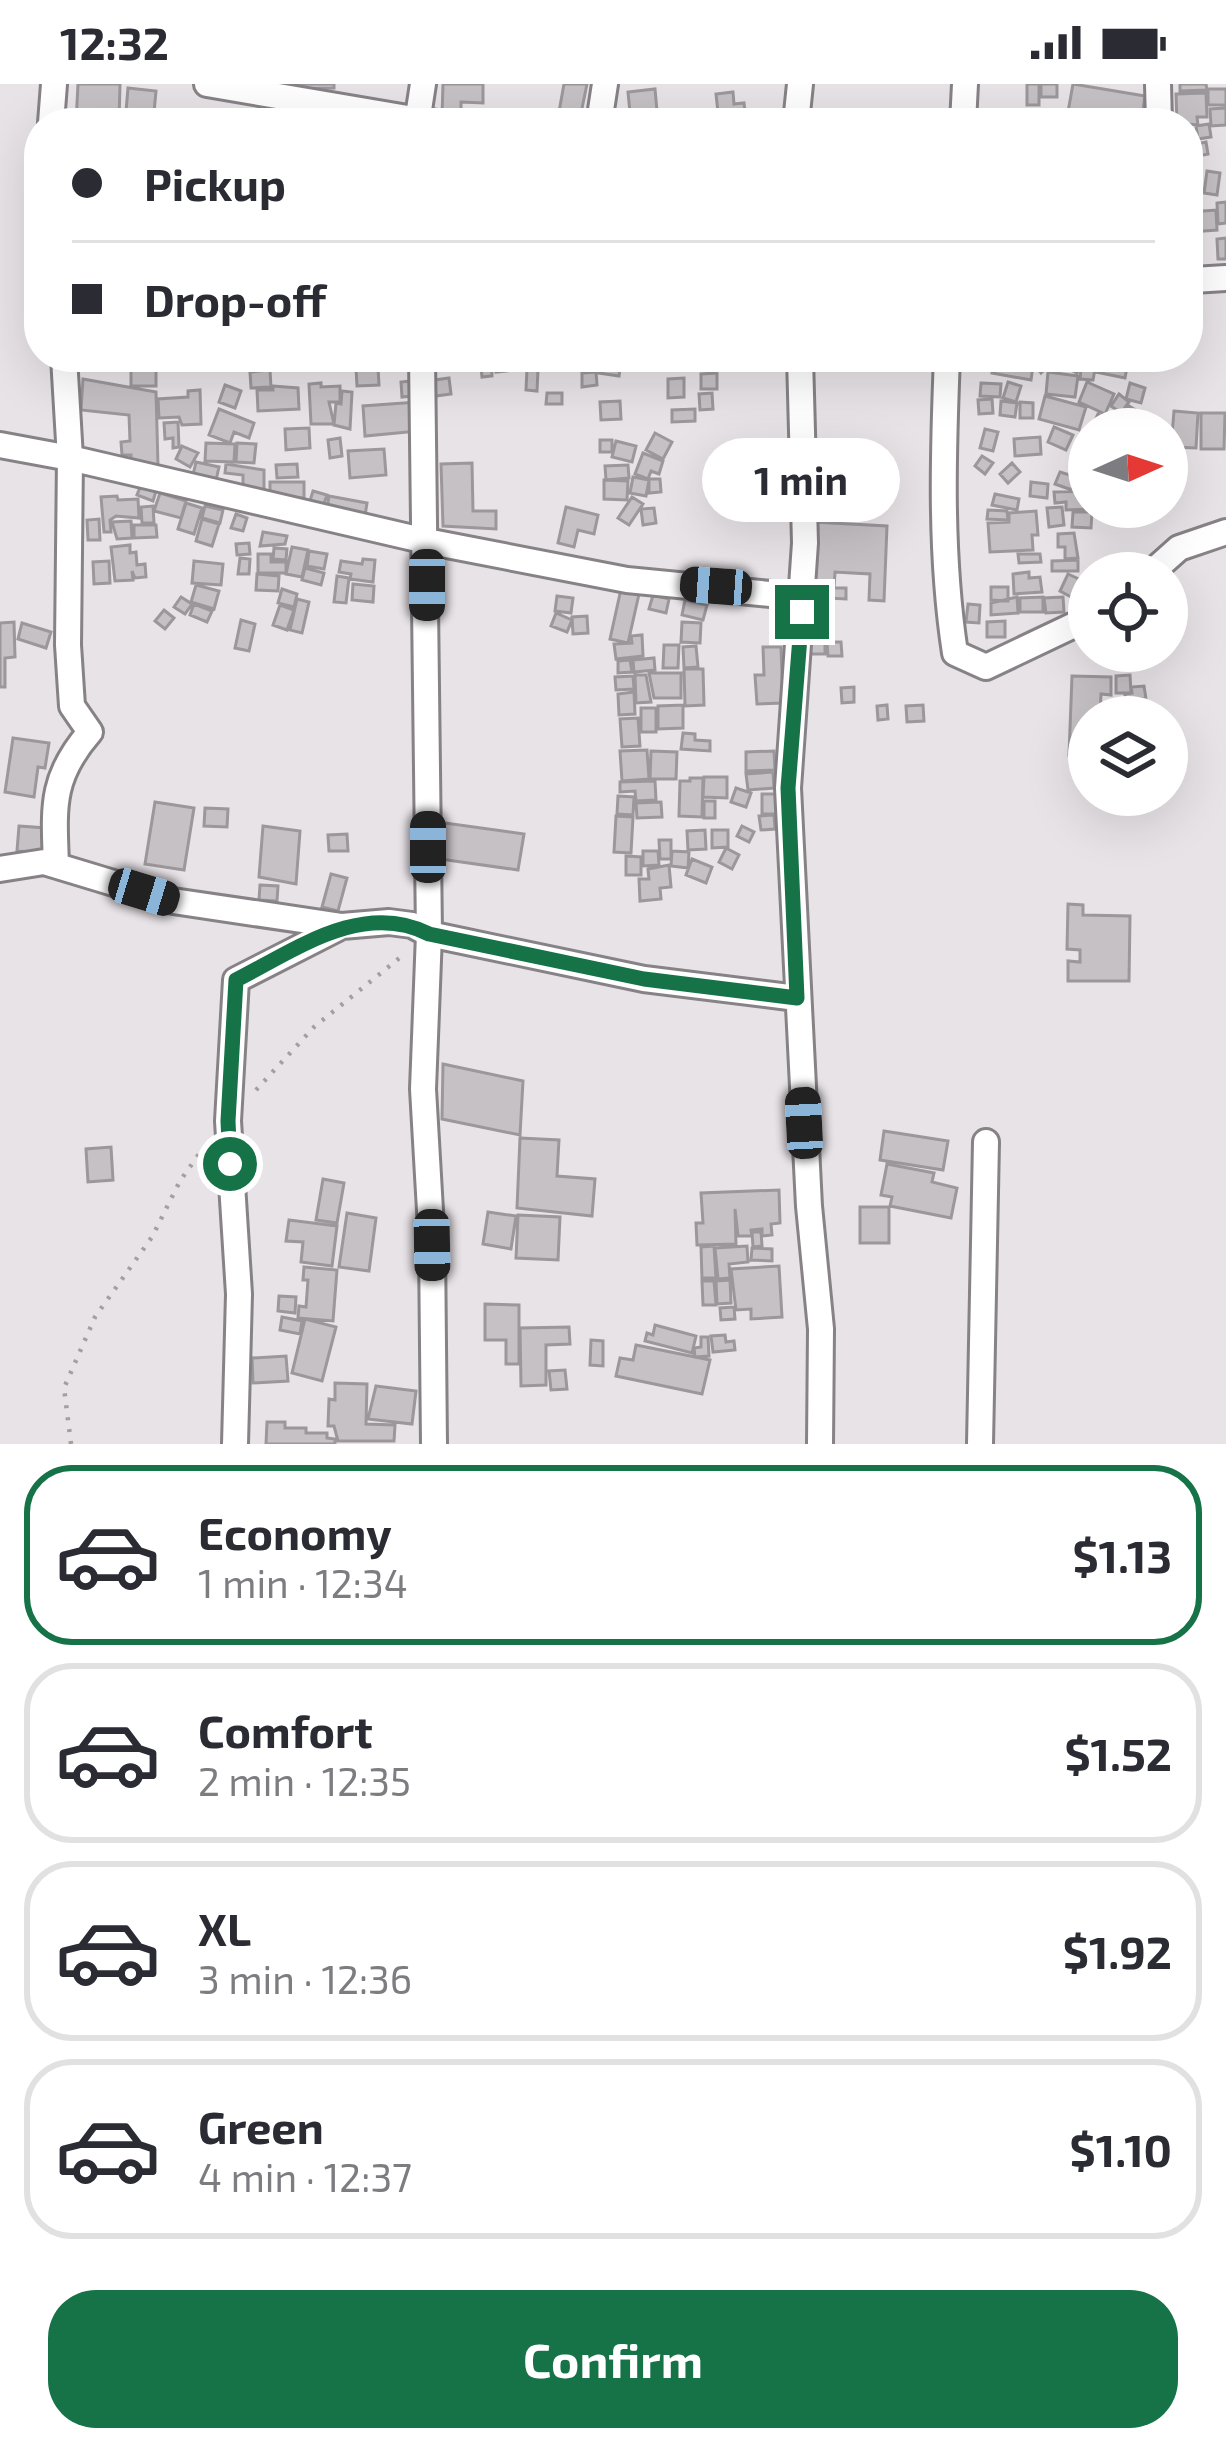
<!DOCTYPE html>
<html lang="en">
<head>
<meta charset="utf-8">
<style>
  :root { --surface:#fff; --page:#f2f2f3; --text:#2b2b33; --muted:#7c7c81; --line:#e1e1e2; --accent:#167247 }
  body { margin:0; font-family:"Exo 2",sans-serif; background:var(--page); color:var(--text); height:100vh; display:flex; flex-direction:column; font-size:45px; white-space:nowrap }
  * { box-sizing:border-box; margin:0 }
  p { font-size:39px; color:var(--muted) }
  .icon { flex:none; width:66px; height:66px; fill:none; stroke:currentColor; stroke-width:2; stroke-linecap:round; stroke-linejoin:round }
  .map { position:relative; height:1360px; overflow:hidden }
  .sheet { display:flex; flex-direction:column; background:var(--surface); flex:1 }
  .sheet>* { flex:none }
  .top-card { position:absolute; left:24px; top:24px; width:1179px; height:264px; border-radius:48px; box-shadow:0 12px 48px #0002; display:grid; align-content:center; height:264px; padding:0 48px; background:var(--surface) }
  .needle { width:78px; rotate:87deg }
  .controls { position:absolute; left:1068px; top:324px; display:grid; gap:24px }
  .controls a { display:grid; place-items:center; width:120px; height:120px; border-radius:50%; background:var(--surface); box-shadow:0 12px 48px #0002; font-size:60px }
  .end { position:absolute; width:54px; height:54px; margin:-27px; border:15px solid #167247; background:#fff; box-shadow:0 0 0 6px #fff }
  .from { border-radius:50% }
  .bubble { position:absolute; height:84px; border-radius:42px; background:var(--surface); box-shadow:0 12px 48px #0002; font-size:39px; font-weight:700; line-height:84px; text-align:center }
  .car { position:absolute; width:36px; height:72px; margin:-36px -18px; border-radius:15px; box-shadow:0 0 9px 3px #0007; background:linear-gradient(#222 24%,#8ab4d8 0 40%,#222 0 76%,#8ab4d8 0 86%,#222 0) }
  .top-card b { display:flex; align-items:center; gap:42px; height:114px; font-size:45px }
  .top-card b+b { border-top:3px solid var(--line) }
  .top-card i { width:30px; height:30px; background:var(--text) }
  ul { padding:21px 0 0; list-style:none }
  li { display:flex; align-items:center; gap:36px; height:180px; margin:0 24px 18px; padding:0 24px; border:6px solid var(--line); border-radius:48px }
  li div { flex:1 }
  li b { display:block; font-size:45px }
  li em { font-style:normal; font-weight:700 }
  li.selected { border-color:var(--accent) }
  li>.icon { width:108px; height:108px; stroke-width:1.5 }
  .button { display:flex; gap:24px; margin-top:auto; padding:24px 48px }
  .button a { flex:1; height:138px; border-radius:48px; background:var(--accent); color:#fff; font-size:48px; font-weight:700; line-height:138px; text-align:center }
  .status { display:flex; justify-content:space-between; align-items:center; height:84px; padding:0 60px; background:var(--surface); direction:ltr }
  .status svg { height:33px; fill:currentColor }
  .map>svg:first-child { display:block }
  .building { fill:#c6c1c5; stroke:#9c979b; stroke-width:3 }
  .lines { fill:none; stroke-linecap:round; stroke-linejoin:round }
  .minor-casing { stroke:#878286; stroke-width:30 }
  .path { stroke:#a29fa1; stroke-width:4.5; stroke-dasharray:3 9; stroke-linecap:butt }
  .minor { stroke:#fff; stroke-width:24 }
  .route { stroke:#167247; stroke-width:15 }
</style>
</head>
<body>
<div class="status"><b>12:32</b><svg viewBox="0 0 49 12"><path d="M0 12V9h3v3zM5 12V6h3v6zM10 12V3h3v9zM15 12V0h3v12zM26 1h20v11H26zM47 4h2v5h-2z"/></svg></div>
<div class="map">
<svg width="1226" height="1360" viewBox="0 0 1226 1360">
  <rect width="100%" height="100%" fill="#e8e3e7"/>
  <path class="building" d="M78 0H120L119 39H76Z
    M291 0H334V4L291 5Z
    M443 0H483V19L461 18V32H442Z
    M564 0H587L579 39H557Z
    M1027 0H1039V21H1027Z
    M1041 0H1057V13H1041Z
    M1073 0 1145 12 1141 39H1092L1094 33 1068 28Z
    M1180 0H1206L1207 6 1180 7Z
    M128 4 156 7 153 39H125Z
    M655 5 657 27 630 29 628 8Z
    M1208 5H1226V21H1208Z
    M733 8 734 20 744 19 746 36 719 38 716 10Z
    M1206 9 1207 33H1197L1198 41 1177 39 1176 10Z
    M1226 24V41L1211 42 1210 25Z
    M1209 40 1211 53 1198 55 1196 42Z
    M1206 58 1208 70 1193 73 1191 61Z
    M1188 74 1195 75 1194 105H1188Z
    M1207 87 1220 89 1217 111 1204 109Z
    M1226 118V139L1218 140 1217 119Z
    M1216 126 1217 146 1191 148 1190 128Z
    M1226 154V175H1218L1217 155Z
    M131 273H156V302H131Z
    M251 273H265L266 282 251 283Z
    M325 273H353L330 283Z
    M480 273H491L492 292 482 293Z
    M495 273H506L507 287 496 288Z
    M583 273H596L597 287 584 288Z
    M707 273H725L726 284 708 286Z
    M1029 273H1058L1041 289Z
    M1062 273H1082L1084 274 1077 289 1059 280Z
    M1099 273 1128 278 1125 294 1096 288Z
    M994 275 1033 282 1031 296 992 289Z
    M599 276 621 278 619 292 598 289Z
    M378 283 379 301 357 302 356 284Z
    M1081 284 1095 285 1093 296 1080 295Z
    M527 285 538 286 537 307 526 306Z
    M270 286 271 303 251 304 250 288Z
    M596 288 597 301 582 303V289Z
    M1048 288 1078 292 1075 313 1046 310Z
    M717 289V305H701V290Z
    M449 294 451 310 436 312 434 296Z
    M684 294V313L668 314V295Z
    M83 295 156 308 158 382H131V371H122L121 358 130 357 129 331 81 326Z
    M411 297 413 312 402 313 401 298Z
    M1008 298 1021 302 1016 318 1003 314Z
    M1087 298 1114 310 1105 330 1079 318Z
    M321 299V303L340 302V318H329L334 340H311L309 300Z
    M981 299 1001 300 1000 313 980 312Z
    M1130 299 1145 304 1141 319 1126 315Z
    M225 301 241 307 235 324 219 318Z
    M273 302 298 304 299 325 258 327 257 306H273Z
    M200 306 201 340 182 341 179 333 159 334 158 315 188 313V307Z
    M342 307 352 308 350 345 334 341 336 319 341 320Z
    M547 309H562V320H546Z
    M712 309 713 325 700 326 699 310Z
    M1119 310 1129 318 1121 329 1111 322Z
    M1045 312 1086 323 1079 346 1039 335Z
    M992 315 993 329 979 330 978 316Z
    M620 317 621 335 601 336 600 318Z
    M1001 317 1017 319 1015 333 1000 331Z
    M417 318 419 347 365 352 363 322Z
    M1020 318 1033 319V334H1020Z
    M1129 322 1139 328 1132 338 1123 333Z
    M219 325 254 339 249 354 234 348 230 359 209 351Z
    M695 325V337L672 338V326Z
    M1174 327 1198 329 1196 364 1171 363Z
    M1201 329H1225L1224 365H1201Z
    M1098 330 1112 339 1117 332 1129 340 1126 345H1091Z
    M178 338 179 363 173 364V354L165 355 164 339Z
    M1054 343 1073 351 1066 366 1048 358Z
    M309 344 310 364 286 366 285 345Z
    M985 345 998 348 993 367 980 364Z
    M655 349 672 358 663 375 646 366Z
    M1040 353 1041 370 1015 372 1014 355Z
    M340 354 342 372 330 374 328 356Z
    M600 356H612V368H600Z
    M616 357 636 362 632 378 612 373Z
    M206 359 235 360 234 378 205 377Z
    M237 359 256 360 254 379 236 378Z
    M182 362 198 369 190 383 176 375Z
    M1081 362 1089 366 1086 381 1075 376Z
    M384 365 386 391 350 394 348 367Z
    M643 369 663 377 659 390 651 387 648 395 635 390Z
    M982 372 993 379 985 390 975 382Z
    M196 378 219 383 214 405 191 400Z
    M472 379 473 427H496V445L443 442 441 380Z
    M1012 379 1020 388 1008 399 1000 390Z
    M226 380 264 386V406H243V391L225 389Z
    M297 380 298 393 277 394 276 381Z
    M628 381 629 394 606 396 605 382Z
    M1077 386 1086 387 1085 402 1076 401Z
    M1060 388 1076 393 1072 406 1055 400Z
    M633 393 649 396 646 412 630 409Z
    M649 395H660L661 408 649 409Z
    M604 396 628 397 627 416 604 415Z
    M270 398H304V414H270Z
    M1031 398 1048 400 1047 414 1030 412Z
    M141 401 156 407 153 417 137 411Z
    M863 406H882L881 423 863 422Z
    M313 407 327 411 322 425 309 420Z
    M1089 407 1091 425 1066 426V418L1055 419 1054 408Z
    M160 409 186 417 181 434 154 427Z
    M995 410 1019 415 1017 426 992 421Z
    M117 412 118 416 138 415 139 434 116 432 110 436 111 448H104L101 413Z
    M329 412 367 419 364 438 326 431Z
    M632 413 643 420 629 441 618 434Z
    M186 419 202 424 194 450 178 445Z
    M153 422 154 439H142L141 423Z
    M205 422 223 426 220 439 202 434Z
    M566 423 598 431 594 450 578 446 574 463 558 459Z
    M1062 423 1064 441 1049 443 1047 424Z
    M654 424 656 439 643 441 641 425Z
    M988 426 1007 427 1008 436 987 435Z
    M1036 427 1038 451H1032L1033 466 990 468 988 439 1009 438V429Z
    M1073 428H1092L1091 444 1072 443Z
    M236 430 247 434 243 447 231 444Z
    M99 435 100 456H88L87 436Z
    M202 435 219 440 212 462 196 457Z
    M131 437 132 454 117 455 112 438Z
    M812 438 887 442 884 517 869 516 870 490 835 488 834 504H846V515L808 513Z
    M134 441H156L157 453 134 454Z
    M263 448 287 452 285 460 260 462Z
    M1074 449 1078 474 1065 475V463H1058V450Z
    M249 459 250 470 237 471 236 460Z
    M130 461V469L136 468 137 481 145 480 146 493 135 494 132 487 133 496 115 497 111 463Z
    M292 463 308 466 302 493 286 490Z
    M274 464 287 465 286 476 273 475Z
    M309 467 327 470 324 485 307 482Z
    M258 470H271V478H286V489H258Z
    M1018 470H1040L1041 478 1019 479Z
    M240 474 250 475 249 490H238Z
    M363 475 375 476 373 498 350 495 351 490 339 488 341 477 362 480Z
    M1078 476V487H1052V477Z
    M109 477 110 499 94 500 93 478Z
    M194 477 223 480 221 501 192 499Z
    M305 484 324 489 321 501 302 496Z
    M1029 488V494L1040 493 1042 508 1014 510 1013 490Z
    M257 490 279 492 278 507 256 506Z
    M1068 490 1081 496 1073 514 1060 507Z
    M337 492 349 494 346 519 334 518Z
    M353 500 374 502 373 518 352 516Z
    M196 501 219 507 214 525 191 518Z
    M991 503H1008V517L991 516Z
    M282 505 297 510 294 523 278 519Z
    M621 505 639 510 628 559 610 555Z
    M653 511 669 515 666 529 649 525Z
    M557 512 573 514 571 529 555 527Z
    M181 513 192 520 185 530 174 523Z
    M1017 513 1018 529 991 531V519Z
    M1043 513V528H1020V514Z
    M1063 513 1064 528 1046 529 1044 514Z
    M297 515 309 518 302 549 290 546Z
    M685 516 707 521 703 536 682 531Z
    M194 520 212 527 207 538 190 531Z
    M968 520 980 521 979 539 966 538Z
    M280 521 294 526 287 546 273 541Z
    M164 526 174 534 165 545 155 537Z
    M556 529 572 536 567 548 551 542Z
    M587 532 588 549 573 550 572 533Z
    M241 536 255 540 249 567 235 564Z
    M1005 537V553H987V538Z
    M14 538 15 573 5 574V603H0V539Z
    M682 538 701 539 700 559 681 558Z
    M22 539 51 548 46 564 18 555Z
    M642 551 643 572 616 575 614 560 632 559 631 552Z
    M810 557H825V570H810Z
    M827 558H841L842 572H828Z
    M664 561H679L678 584H663Z
    M696 562 698 583 684 584 683 563Z
    M763 563H781L783 619 757 620 755 591H764Z
    M654 574 655 586 634 588 633 576Z
    M630 576 632 588 618 589V577Z
    M684 585H703L704 621 685 622Z
    M649 589H681V614H654Z
    M635 591H646L651 618 636 619Z
    M1130 591 1131 609H1116V592Z
    M633 592 634 605 616 606 615 593Z
    M1072 592 1111 593V611L1101 610 1100 633H1089V672L1069 671Z
    M1144 602 1146 615H1137L1138 626 1126 627 1125 610 1132 609 1131 603Z
    M854 603V618L842 619 841 604Z
    M634 608 635 630 619 631 618 610Z
    M683 621V644L658 645V622Z
    M887 621 888 635 878 636 877 622Z
    M923 621 924 637 907 638 906 622Z
    M641 624H656V648H641Z
    M638 634 640 662 622 663 620 635Z
    M683 649 695 650V656L710 657V667L681 665Z
    M13 654 49 659 45 684 38 683 34 713 5 708Z
    M647 666 649 695 622 697 620 667Z
    M651 667 677 668 676 695H650Z
    M774 667 775 686 746 687V668Z
    M773 688 774 704 748 706 746 690Z
    M704 693H727V714L703 713Z
    M690 694H703L702 733 679 732 680 697H690Z
    M655 697 656 716 636 717 635 707 620 708V698Z
    M736 704 751 709 746 723 731 718Z
    M762 710H778V730H762Z
    M1123 711H1145L1146 727 1124 728Z
    M618 712 634 713 633 731 617 730Z
    M704 717H715V734H704Z
    M155 718 194 724 184 786 145 780Z
    M661 718 662 733 637 734 636 719Z
    M205 724 228 725 227 743 204 742Z
    M774 731 775 745 761 746 759 732Z
    M616 732 633 733 631 769 614 768Z
    M445 739 524 750 518 786 440 775Z
    M19 742 46 744 45 769 17 767Z
    M263 742 300 747 296 800 259 793Z
    M742 742 754 748 749 758 737 752Z
    M705 746 706 765 688 766 687 747Z
    M712 746H728V763L712 764Z
    M347 750 348 767H329L328 751Z
    M659 756H671V775H660Z
    M726 764 739 771 732 785 719 778Z
    M643 767H658L659 781 643 782Z
    M672 767 689 768 688 784 671 782Z
    M626 772 641 773V791H626Z
    M692 775 712 783 706 799 686 791Z
    M669 781 671 803 660 804 661 815 640 817 639 795H649L648 785Z
    M331 790 347 794 338 827 322 823Z
    M260 801 278 802 277 817 259 816Z
    M1068 820 1083 821V831L1130 832 1129 897H1068V877L1080 878V866L1067 865Z
    M443 980 523 997 520 1051 442 1035Z
    M884 1047 948 1057 943 1086 880 1076Z
    M520 1054 559 1056 557 1092 595 1095 592 1132 517 1124Z
    M111 1063 113 1096 88 1098 86 1065Z
    M887 1080 934 1089 932 1098 957 1104 951 1134 890 1122 892 1113 881 1111Z
    M323 1095 344 1099 337 1139 316 1136Z
    M779 1106 780 1139 771 1140 772 1151 762 1152V1145L751 1146 752 1152H738L735 1125 736 1160 697 1161 696 1139H703L701 1109Z
    M860 1123H889V1159H860Z
    M488 1128 516 1132 511 1165 483 1160Z
    M347 1129 376 1134 369 1187 339 1183Z
    M518 1131 560 1133 558 1176 516 1174Z
    M289 1136 337 1142 332 1182 301 1178 303 1158 286 1157Z
    M752 1148H761L762 1162 753 1163Z
    M714 1162 716 1194H702L701 1163Z
    M747 1162 748 1178 729 1180 730 1194 718 1195 715 1164Z
    M752 1164 772 1165V1177L751 1176Z
    M779 1182 782 1233 751 1235V1225L736 1226 731 1185Z
    M304 1183 337 1186 333 1237 298 1234 299 1222 306 1223 308 1196H303Z
    M730 1196 731 1219 717 1220 716 1197Z
    M702 1197H714L716 1221H703Z
    M279 1212 296 1213 295 1229 278 1227Z
    M485 1220 519 1221V1280H506V1256H485Z
    M734 1223 735 1235 721 1236 720 1224Z
    M282 1233 302 1237 300 1250 280 1246Z
    M305 1235 336 1243 322 1297 292 1289Z
    M655 1241 696 1252 692 1269 645 1257 647 1249 653 1251Z
    M569 1243 570 1260 546 1261V1301L521 1302 520 1244Z
    M725 1251 726 1258 734 1257 735 1266 713 1268 711 1252Z
    M701 1253H708L709 1272 695 1273 694 1264 701 1263Z
    M591 1256 603 1257V1282L590 1281Z
    M636 1261 710 1276 702 1310 616 1292 620 1274 633 1276Z
    M286 1272 288 1297 253 1299 252 1274Z
    M565 1286 567 1305 551 1306 549 1287Z
    M335 1299 367 1300 366 1340 395 1341 394 1357H338L334 1342H328L329 1315 335 1316Z
    M376 1302 416 1307 412 1340 368 1335Z
    M267 1338H285V1344H306V1349H327V1354L335 1355V1360H266Z"/>
  <g class="lines">
    <g class="minor-casing">
      <path id="minor" d="M207 0 437 39
        M1158 0 1159 39
        M51 39 54 0
        M417 39 423 0
        M599 39 605 0
        M796 39 800 0
        M963 39 965 0
        M1188 192 1193 196 1226 194
        M422 273 429 850 423 1005 432 1161 434 1360
        M800 273 805 459 788 704 809 1122 821 1245 820 1360
        M947 273C943 372 940 471 955 569L986 583 1089 534
        M0 361 70 374 426 457 627 496 801 513
        M1151 489 1179 464 1226 448
        M56 781C54 724 50 694 90 648L72 622 68 561 70 374 64 273
        M0 785 44 778 173 817 342 842 389 838 412 841 429 850 644 895 797 914
        M235 1360 239 1210 228 1037 236 896 342 842
        M980 1360 986 1058"/>
    </g>
    <path class="path" d="M256 1006 314 943 402 872
      M71 1360 64 1304 95 1233 152 1153 180 1097 204 1063"/>
    <use href="#minor" class="minor"/>
  </g>
  <g class="lines">
    <path class="route" d="M230 1080 228 1037 236 896C295 866 363 816 429 850L644 895 797 914 788 704 802 528"/>
  </g>
</svg>
<div class="controls">
<a><svg class="needle" viewBox="-14 -14 28 28"><path d="M0-13l5 13h-10z" fill="#e53935"/><path d="M0 13l5-13h-10z" fill="#7c7c81"/></svg></a>
<a><svg class="icon" aria-label="locate" viewBox="0 0 24 24"><circle cx="12" cy="12" r="6"/><path d="M12 2v4M12 18v4M2 12h4M18 12h4"/></svg></a>
<a><svg class="icon" aria-label="layers" viewBox="0 0 24 24"><path d="M12 4l9 5-9 5-9-5zM3 14l9 5 9-5"/></svg></a>
</div>
<i class="end from" style="left:230px;top:1080px"></i>
<i class="end" style="left:802px;top:528px"></i>
<div class="bubble" style="left:702px;top:354px;width:198px">1 min</div>
<i class="car" style="left:427px;top:501px;rotate:180deg"></i>
<i class="car" style="left:716px;top:502px;rotate:274deg"></i>
<i class="car" style="left:428px;top:763px;rotate:0deg"></i>
<i class="car" style="left:144px;top:808px;rotate:107deg"></i>
<i class="car" style="left:804px;top:1039px;rotate:357deg"></i>
<i class="car" style="left:432px;top:1161px;rotate:179deg"></i>
<div class="top-card">
<b><i class="from"></i>Pickup</b>
<b><i></i>Drop-off</b>
</div>
</div>
<section class="sheet">
<ul>
<li class="selected"><svg class="icon" aria-label="car" viewBox="0 0 24 24"><path d="M5 17H2v-5l4-1 3-4h7l3 4 3 1v5h-3M9 17h6M6 11h13"/><circle cx="7" cy="17" r="2"/><circle cx="17" cy="17" r="2"/></svg><div><b>Economy</b><p>1 min · 12:34</p></div><em>$1.13</em></li>
<li><svg class="icon" aria-label="car" viewBox="0 0 24 24"><path d="M5 17H2v-5l4-1 3-4h7l3 4 3 1v5h-3M9 17h6M6 11h13"/><circle cx="7" cy="17" r="2"/><circle cx="17" cy="17" r="2"/></svg><div><b>Comfort</b><p>2 min · 12:35</p></div><em>$1.52</em></li>
<li><svg class="icon" aria-label="car" viewBox="0 0 24 24"><path d="M5 17H2v-5l4-1 3-4h7l3 4 3 1v5h-3M9 17h6M6 11h13"/><circle cx="7" cy="17" r="2"/><circle cx="17" cy="17" r="2"/></svg><div><b>XL</b><p>3 min · 12:36</p></div><em>$1.92</em></li>
<li><svg class="icon" aria-label="car" viewBox="0 0 24 24"><path d="M5 17H2v-5l4-1 3-4h7l3 4 3 1v5h-3M9 17h6M6 11h13"/><circle cx="7" cy="17" r="2"/><circle cx="17" cy="17" r="2"/></svg><div><b>Green</b><p>4 min · 12:37</p></div><em>$1.10</em></li>
</ul>
<div class="button"><a>Confirm</a></div>
</section>
</body>
</html>
